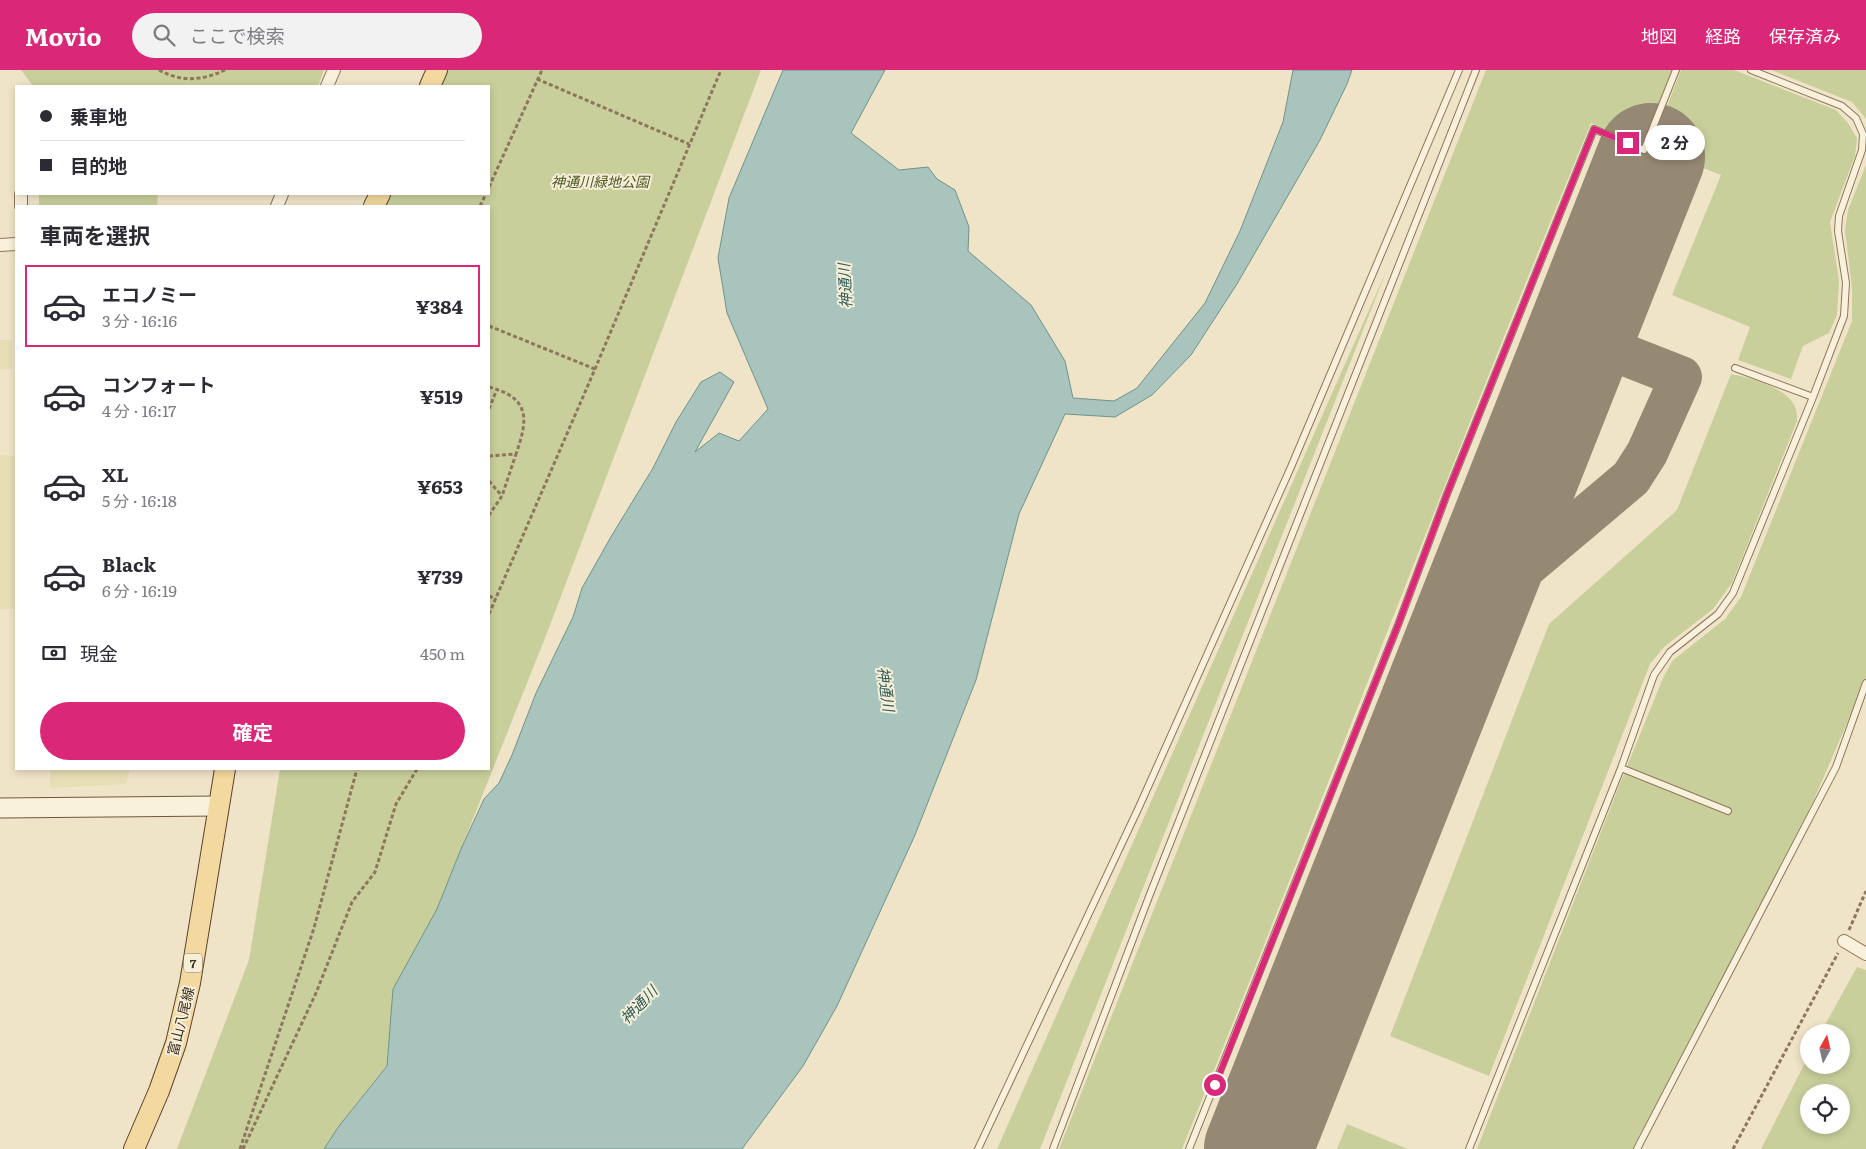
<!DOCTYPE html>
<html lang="ja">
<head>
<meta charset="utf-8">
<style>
  :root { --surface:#fff; --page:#f2f2f3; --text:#2b2b33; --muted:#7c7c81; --line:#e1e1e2; --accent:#db2777 }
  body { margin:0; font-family:Literata,"Noto Sans JP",serif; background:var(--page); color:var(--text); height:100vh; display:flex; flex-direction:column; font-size:19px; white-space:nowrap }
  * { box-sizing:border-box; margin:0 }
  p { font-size:16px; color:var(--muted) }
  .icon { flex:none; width:28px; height:28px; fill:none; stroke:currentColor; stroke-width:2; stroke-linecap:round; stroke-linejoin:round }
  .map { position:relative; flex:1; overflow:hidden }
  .drawer { position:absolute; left:15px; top:135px; width:475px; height:565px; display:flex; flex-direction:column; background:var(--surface); border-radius:0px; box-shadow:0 2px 8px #0003 }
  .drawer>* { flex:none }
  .hud { position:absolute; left:15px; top:15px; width:475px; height:110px; border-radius:0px; box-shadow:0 2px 8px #0003; display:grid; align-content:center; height:110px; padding:0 25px; background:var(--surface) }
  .needle { width:32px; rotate:8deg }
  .controls { position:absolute; left:1800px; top:954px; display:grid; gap:10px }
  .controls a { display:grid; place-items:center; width:50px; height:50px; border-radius:50%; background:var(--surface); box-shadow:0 2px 8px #0003; font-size:25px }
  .end { position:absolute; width:22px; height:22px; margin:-11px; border:6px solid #db2777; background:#fff; box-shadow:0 0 0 2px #fff }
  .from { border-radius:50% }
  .bubble { position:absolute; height:35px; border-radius:18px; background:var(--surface); box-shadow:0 2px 8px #0003; font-size:16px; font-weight:700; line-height:35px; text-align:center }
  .hud b { display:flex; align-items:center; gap:18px; height:48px; font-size:19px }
  .hud b+b { border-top:1px solid var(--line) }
  .hud i { width:12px; height:12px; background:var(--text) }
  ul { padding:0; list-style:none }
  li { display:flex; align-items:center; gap:15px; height:82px; margin:0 10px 8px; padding:0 15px; border:2px solid transparent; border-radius:0px }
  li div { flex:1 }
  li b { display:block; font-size:19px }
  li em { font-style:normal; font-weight:700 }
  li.active { border-color:var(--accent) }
  li>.icon { width:45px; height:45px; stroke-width:1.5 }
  h2 { padding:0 25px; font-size:22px; line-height:60px }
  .pay { display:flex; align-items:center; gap:12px; height:55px; padding:0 25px; font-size:19px }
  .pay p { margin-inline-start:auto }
  .primary-button { display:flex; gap:10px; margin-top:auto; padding:10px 25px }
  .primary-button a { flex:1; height:58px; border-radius:30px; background:var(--accent); color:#fff; font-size:20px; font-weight:700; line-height:58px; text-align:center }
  header { display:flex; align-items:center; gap:30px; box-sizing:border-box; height:70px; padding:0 25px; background:var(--accent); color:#fff }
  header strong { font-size:24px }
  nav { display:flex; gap:28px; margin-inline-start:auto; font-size:18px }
  .search { width:350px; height:45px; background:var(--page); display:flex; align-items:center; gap:12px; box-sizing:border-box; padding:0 18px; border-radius:28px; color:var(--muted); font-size:19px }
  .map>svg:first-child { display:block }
  .farmland { fill:#e6deb5 }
  .green { fill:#c9cf9b; fill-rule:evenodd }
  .water { fill:#a9c4bc; stroke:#6f938a }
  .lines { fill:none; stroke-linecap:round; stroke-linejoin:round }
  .taxiway { stroke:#968974; stroke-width:42 }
  .runway { stroke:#968974; stroke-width:108 }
  .lane-casing { stroke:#8d765c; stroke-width:8 }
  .street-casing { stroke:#8d765c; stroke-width:14 }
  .secondary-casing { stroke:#6f573f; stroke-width:21 }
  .primary-casing { stroke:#5b4430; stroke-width:22 }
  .path { stroke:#8d765c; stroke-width:3; stroke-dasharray:4 2.5; stroke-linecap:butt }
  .lane { stroke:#faf1dc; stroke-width:6 }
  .street { stroke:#faf1dc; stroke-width:12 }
  .secondary { stroke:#faf1dc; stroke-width:19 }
  .primary { stroke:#f3d9a0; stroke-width:20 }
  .route { stroke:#db2777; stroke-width:6 }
  .labels { text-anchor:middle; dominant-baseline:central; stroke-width:4; stroke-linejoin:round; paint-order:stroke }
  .shield { fill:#f7eed8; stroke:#756857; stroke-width:1 }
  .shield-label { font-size:12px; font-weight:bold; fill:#3d2e20 }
  .park-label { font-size:14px; font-style:italic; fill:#4d5a26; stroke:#f7eed8 }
  .street-label { font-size:14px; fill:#3d2e20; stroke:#f7eed8 }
  .water-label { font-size:15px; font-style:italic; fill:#2f5d5a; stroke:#f7eed8 }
</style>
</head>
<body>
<header>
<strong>Movio</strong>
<div class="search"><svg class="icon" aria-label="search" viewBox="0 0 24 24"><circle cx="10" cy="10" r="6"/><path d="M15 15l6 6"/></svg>ここで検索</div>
<nav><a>地図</a><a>経路</a><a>保存済み</a></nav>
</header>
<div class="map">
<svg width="1866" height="1079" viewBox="0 0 1866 1079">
  <rect width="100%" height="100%" fill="#f0e4c8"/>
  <path class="farmland" d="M0 270H12V299H0Z
    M0 385 16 386V539H0Z
    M50 699H130L126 714 50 718Z"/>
  <path class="green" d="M21 0H324L318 16H33Z
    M437 0H761L547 563 437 839 393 919 387 995 339 1056 324 1079H177L249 890 280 699H489V136H374L380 124H489V16H430Z
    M1486 0H1673L1643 74 1591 53C1450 393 1321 738 1182 1079H1059Z
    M1681 0H1734L1836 40 1848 53 1857 68 1855 86 1830 152 1839 211 1837 245 1829 263 1803 276 1791 309 1738 290 1750 257 1672 225 1721 105 1651 78Z
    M1771 0H1866V49L1852 32Z
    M1866 95V609L1797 769 1637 1079H1477L1619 716 1663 608 1672 591 1725 549 1741 527 1852 251V218L1845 160 1848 140Z
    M39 124H158L157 136H39Z
    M1388 197 1040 1079H997Z
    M1731 304C1751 308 1788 317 1796 339 1797 343 1797 347 1797 351L1732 513 1713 539 1664 577 1650 594 1489 1006 1390 966 1549 554 1677 440Z
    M1857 897 1866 900V1079H1761L1809 985V995H1841V962H1821ZM1809 1022H1841V1055H1809Z
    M1347 1054 1408 1079H1337Z"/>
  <path class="water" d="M783 0H885L851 63 899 100 928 97 937 109 955 120 969 157 968 181 1031 235 1065 291 1073 328 1114 331 1137 318 1205 233 1240 161 1283 52 1293 0H1352L1347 14 1320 70 1237 214 1191 285 1152 325 1115 347 1065 344 1019 444 976 610 915 765 837 936 803 996 742 1079H324L339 1056 387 996 393 919 437 839 461 779 484 729 499 713 512 685 536 623 573 547 582 518 612 465 653 398 676 352 701 312 720 302 734 312 695 382 719 363 739 371 768 339 727 243 718 188 729 128Z"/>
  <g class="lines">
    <path class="taxiway" d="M1470 544 1631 408 1647 383 1681 307 1579 267"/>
    <path class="runway" d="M1258 1079 1651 87"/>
    <g class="lane-casing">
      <path id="lane" d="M1735 298 1813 327
        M1621 698 1728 741
        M978 1079 1139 737 1291 397 1459 0
        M1053 1079 1150 824 1476 0
        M1189 1079 1398 555 1447 424 1594 59 1644 80 1676 0
        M1469 1079 1621 698 1654 605 1670 582 1718 544 1733 523 1813 327 1844 246 1846 213 1838 161 1839 146 1862 80 1863 64 1856 48 1842 36 1751 0
        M1637 1079 1836 697 1866 613"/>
    </g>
    <g class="street-casing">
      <path id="street" d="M327 16 334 0
        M21 124V136
        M277 136 282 124
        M0 175 16 174
        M1844 871 1866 884"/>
    </g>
    <g class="secondary-casing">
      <path id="secondary" d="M0 738 218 736"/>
    </g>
    <g class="primary-casing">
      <path id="primary" d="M430 16 437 0
        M374 136 380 124
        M134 1079 159 1021 176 973 190 913 225 699"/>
    </g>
    <path class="path" d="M159 0C180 12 202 11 225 0
      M537 9 689 74
      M489 117 542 0
      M480 136 486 124
      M489 256 595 299
      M489 317C531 328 528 350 516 384
      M489 339 497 319
      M489 386 516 384 502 426 489 445
      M489 411 502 426
      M489 526 496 529
      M489 544 595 299 721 0
      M1849 860 1866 821
      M240 1079 314 858 357 699
      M243 1079 316 923 352 832 375 802 396 734 417 699
      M1733 1079 1838 883"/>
    <use href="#lane" class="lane"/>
    <use href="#street" class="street"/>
    <use href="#secondary" class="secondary"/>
    <use href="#primary" class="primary"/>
  </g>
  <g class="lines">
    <path class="route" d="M1215 1015 1398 555 1447 424 1594 59 1628 73"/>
  </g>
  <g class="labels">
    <rect class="shield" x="184" y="883.5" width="18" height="19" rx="4"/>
    <g class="shield-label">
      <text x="193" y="893">7</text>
    </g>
    <g class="park-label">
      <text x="600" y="111">神通川緑地公園</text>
    </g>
    <g class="street-label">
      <text transform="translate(180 951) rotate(-76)">富山八尾線</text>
    </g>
    <g class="water-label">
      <text transform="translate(844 216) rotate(-93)">神通川</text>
      <text transform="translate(887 619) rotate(82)">神通川</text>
      <text transform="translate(638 934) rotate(-46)">神通川</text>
    </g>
  </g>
</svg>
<div class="controls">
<a><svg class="needle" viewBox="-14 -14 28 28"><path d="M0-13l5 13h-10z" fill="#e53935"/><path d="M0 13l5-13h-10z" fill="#7c7c81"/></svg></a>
<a><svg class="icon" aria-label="locate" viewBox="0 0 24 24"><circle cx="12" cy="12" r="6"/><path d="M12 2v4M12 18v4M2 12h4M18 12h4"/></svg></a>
</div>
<i class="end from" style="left:1215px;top:1015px"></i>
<i class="end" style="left:1628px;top:73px"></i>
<div class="bubble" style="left:1645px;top:55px;width:60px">2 分</div>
<div class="hud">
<b><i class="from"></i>乗車地</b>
<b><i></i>目的地</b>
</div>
<section class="drawer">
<h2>車両を選択</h2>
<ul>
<li class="active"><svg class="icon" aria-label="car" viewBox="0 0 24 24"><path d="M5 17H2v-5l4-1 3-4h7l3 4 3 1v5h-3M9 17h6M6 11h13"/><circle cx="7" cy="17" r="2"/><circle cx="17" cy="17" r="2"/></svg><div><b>エコノミー</b><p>3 分 · 16:16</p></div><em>¥384</em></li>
<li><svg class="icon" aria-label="car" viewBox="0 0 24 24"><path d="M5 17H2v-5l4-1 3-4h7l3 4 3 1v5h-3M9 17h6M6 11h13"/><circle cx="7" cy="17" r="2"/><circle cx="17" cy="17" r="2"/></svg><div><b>コンフォート</b><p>4 分 · 16:17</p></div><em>¥519</em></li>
<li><svg class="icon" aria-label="car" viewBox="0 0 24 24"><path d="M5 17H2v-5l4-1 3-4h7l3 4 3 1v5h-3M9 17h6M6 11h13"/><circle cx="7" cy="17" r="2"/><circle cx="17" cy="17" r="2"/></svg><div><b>XL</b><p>5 分 · 16:18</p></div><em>¥653</em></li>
<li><svg class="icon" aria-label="car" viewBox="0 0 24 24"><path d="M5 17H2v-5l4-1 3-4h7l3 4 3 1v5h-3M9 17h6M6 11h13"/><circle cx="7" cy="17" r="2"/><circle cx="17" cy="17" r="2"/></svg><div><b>Black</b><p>6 分 · 16:19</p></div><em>¥739</em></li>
</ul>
<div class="pay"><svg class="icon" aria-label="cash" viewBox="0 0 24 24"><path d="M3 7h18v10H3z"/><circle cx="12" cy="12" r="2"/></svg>現金<p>450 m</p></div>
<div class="primary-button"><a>確定</a></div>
</section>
</div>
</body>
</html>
